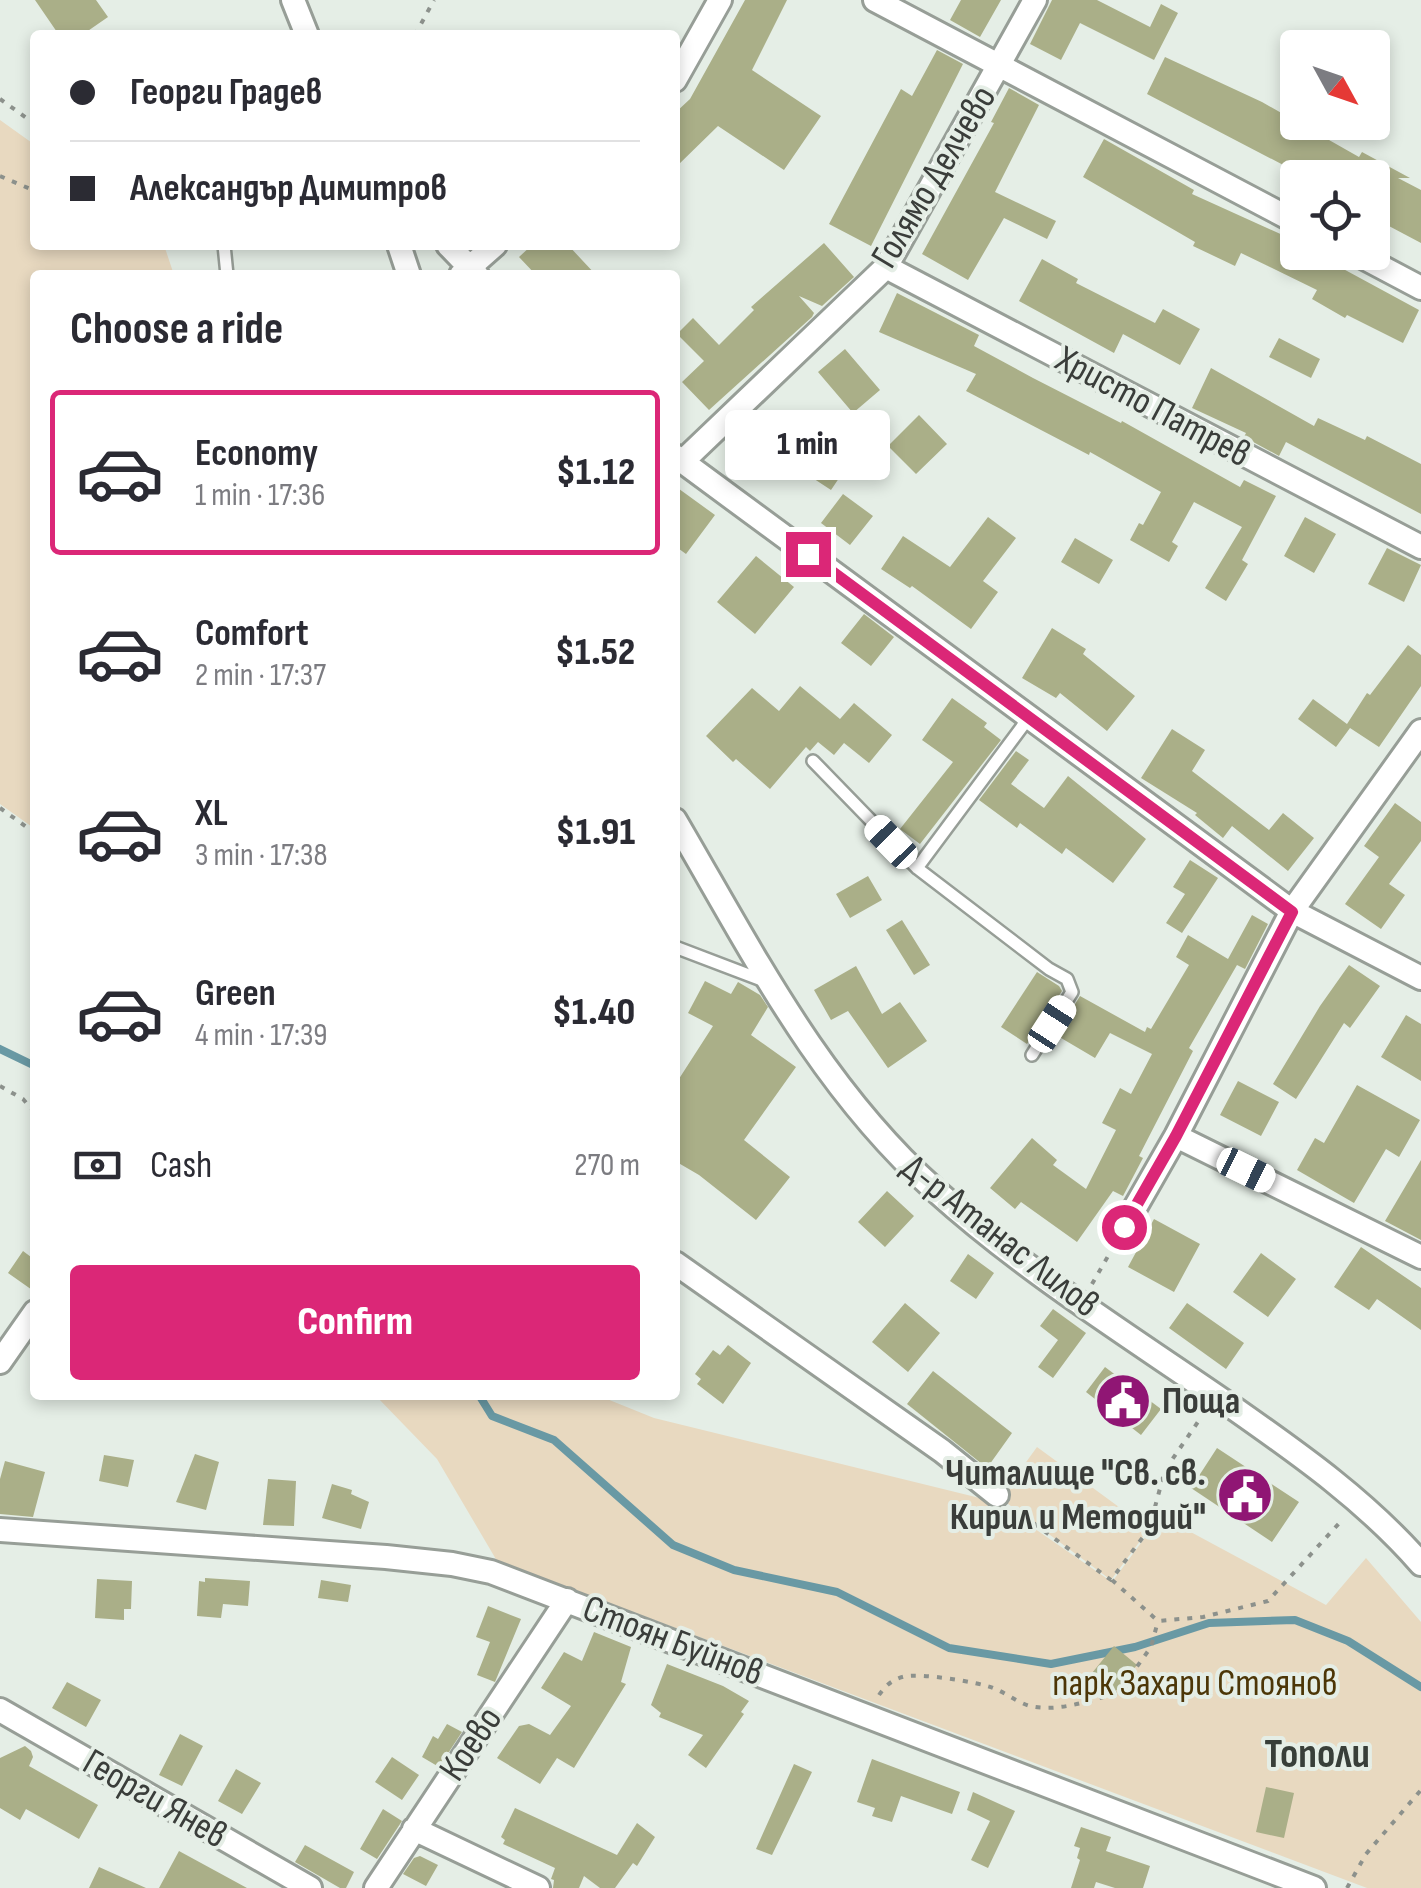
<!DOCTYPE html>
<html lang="en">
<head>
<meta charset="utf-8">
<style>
  :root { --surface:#fff; --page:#f7f7f7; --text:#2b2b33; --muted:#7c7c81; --line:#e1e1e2; --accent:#db2777 }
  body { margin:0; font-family:"Sofia Sans Condensed",sans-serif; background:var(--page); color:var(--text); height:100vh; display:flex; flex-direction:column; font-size:38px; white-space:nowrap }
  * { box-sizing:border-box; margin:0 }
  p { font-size:32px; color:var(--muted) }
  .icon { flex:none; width:55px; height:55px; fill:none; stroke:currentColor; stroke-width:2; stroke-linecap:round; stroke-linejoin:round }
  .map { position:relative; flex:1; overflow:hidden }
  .side { position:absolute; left:30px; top:270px; width:650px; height:1130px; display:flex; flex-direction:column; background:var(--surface); border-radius:10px; box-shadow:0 5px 15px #0003 }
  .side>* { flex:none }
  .banner { position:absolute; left:30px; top:30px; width:650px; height:220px; border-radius:10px; box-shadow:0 5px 15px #0003; display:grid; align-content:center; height:220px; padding:0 40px; background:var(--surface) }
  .needle { width:65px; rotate:130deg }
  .buttons { position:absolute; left:1280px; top:30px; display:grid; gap:20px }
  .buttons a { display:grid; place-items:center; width:110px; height:110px; border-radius:10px; background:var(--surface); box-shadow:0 5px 15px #0003; font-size:50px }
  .end { position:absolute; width:45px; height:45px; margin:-22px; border:12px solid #db2777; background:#fff; box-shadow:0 0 0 5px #fff }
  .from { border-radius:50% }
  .bubble { position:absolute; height:70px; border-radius:10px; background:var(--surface); box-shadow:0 5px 15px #0003; font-size:32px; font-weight:800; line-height:70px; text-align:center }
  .car { position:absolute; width:30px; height:60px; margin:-30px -15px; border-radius:12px; box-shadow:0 0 8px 2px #0007; background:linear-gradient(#fff 24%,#345 0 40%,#fff 0 76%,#345 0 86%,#fff 0) }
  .banner b { display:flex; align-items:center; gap:35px; height:95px; font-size:38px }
  .banner b+b { border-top:2px solid var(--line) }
  .banner i { width:25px; height:25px; background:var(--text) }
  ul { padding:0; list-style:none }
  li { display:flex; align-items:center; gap:30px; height:165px; margin:0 20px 15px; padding:0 20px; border:5px solid transparent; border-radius:10px }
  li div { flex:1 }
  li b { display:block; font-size:38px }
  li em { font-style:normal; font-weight:800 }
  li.on { border-color:var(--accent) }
  li>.icon { width:90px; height:90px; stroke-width:1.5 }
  h2 { padding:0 40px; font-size:45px; line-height:120px }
  .pay { display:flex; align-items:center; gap:25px; height:110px; padding:0 40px; font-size:38px }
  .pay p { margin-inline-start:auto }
  .cta { display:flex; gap:20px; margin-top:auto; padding:20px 40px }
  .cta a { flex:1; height:115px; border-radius:10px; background:var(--accent); color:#fff; font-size:40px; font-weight:800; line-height:115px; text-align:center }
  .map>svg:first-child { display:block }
  .green { fill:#e8d9c0 }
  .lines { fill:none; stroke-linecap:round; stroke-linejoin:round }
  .stream { stroke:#6999a4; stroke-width:8 }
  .building { fill:#aaaf88 }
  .lane-casing { stroke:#979e97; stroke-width:16 }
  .street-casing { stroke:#979e97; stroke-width:28 }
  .path { stroke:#8c918c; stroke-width:4; stroke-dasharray:5 8; stroke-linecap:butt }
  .lane { stroke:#fff; stroke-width:11 }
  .street { stroke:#fff; stroke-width:22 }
  .route { stroke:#db2777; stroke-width:12 }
  .labels { text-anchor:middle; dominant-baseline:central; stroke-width:8; stroke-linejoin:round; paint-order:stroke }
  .street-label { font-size:38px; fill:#3a3d3a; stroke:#e5eee6 }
  .poi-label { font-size:38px; font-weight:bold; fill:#3a3d3a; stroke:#e5eee6; text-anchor:start }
  .park-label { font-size:38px; fill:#4c3607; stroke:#e5eee6 }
  .quarter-label { font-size:42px; font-weight:bold; fill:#383f39; stroke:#e5eee6 }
</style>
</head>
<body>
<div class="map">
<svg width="1421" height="1888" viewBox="0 0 1421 1888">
  <rect width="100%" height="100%" fill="#e5eee6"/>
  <path class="green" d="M0 120 35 145V245H164L174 275H35V829L0 804Z
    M375 1395H597L654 1418 996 1502 1112 1582 1161 1516 1326 1605 1366 1558 1421 1622V1888H1367L497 1561 437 1459Z
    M1037 1447 1149 1529 1111 1580 1000 1498Z"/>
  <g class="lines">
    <path class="stream" d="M0 1049 35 1066
      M479 1395 492 1416 554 1440 673 1545 734 1570 837 1592 949 1648 1051 1664 1135 1647 1209 1623 1295 1620 1348 1641 1421 1687"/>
  </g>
  <path class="building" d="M35 0H96L108 17 82 35H59Z
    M745 0H787L752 70 821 116 784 170 718 126 675 168V113L690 99Z
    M961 0H1001L980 37 950 20Z
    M1052 0H1097L1150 27 1161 4 1178 13 1154 60 1080 23 1061 60 1030 44Z
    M937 50 963 64 871 246 829 224 901 89 912 96Z
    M1165 57 1262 102 1359 157 1362 152 1410 178H1398L1421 190V243L1387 225 1389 221 1372 213V178H1283L1289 168 1147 94Z
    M1009 88 1039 105 995 192 1056 221 1047 239 1004 218 968 280 922 254 994 123 991 122Z
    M1104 139 1194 190 1192 194 1298 242V252H1312L1419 310 1403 343 1347 315 1345 318 1312 299 1317 290 1241 253 1235 266 1193 246 1195 242 1083 177Z
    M824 243 854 277 822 306 799 296 814 313 812 317 709 410 682 382 704 361 677 334 693 318 719 345 754 310 751 307Z
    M532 245H568L596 275H536L519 257Z
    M1042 259 1078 279 1076 283 1155 323 1163 309 1200 329 1180 365 1123 334 1114 353 1019 301Z
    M897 293 979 335 974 346 1033 378 1121 423 1122 421 1240 487 1244 480 1276 496 1242 560 1248 564 1226 601 1205 588 1242 527 1194 502 1172 542 1178 546 1169 562 1130 540 1139 523 1143 525 1161 492 1090 452 1089 455 966 391 976 374 879 332Z
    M1279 338 1320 359 1311 378 1269 357Z
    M845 349 880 390 853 413 818 372Z
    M1211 368 1314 426 1318 418 1365 440 1367 436 1421 464V514L1286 442 1279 456 1244 437 1246 433 1192 408Z
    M919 415 947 444 916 474 888 446Z
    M759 423 784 450 756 476 731 450Z
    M826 433 856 453 831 490 802 471Z
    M675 486 715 515 686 554 675 546Z
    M843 494 873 516 850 545 821 523Z
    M988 517 1016 538 983 581 998 592 971 629 912 586 910 588 881 569 903 536 950 567Z
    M1305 517 1336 534 1314 573 1284 556Z
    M1075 538 1113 560 1099 584 1061 562Z
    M1387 548 1421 565 1404 602 1368 584Z
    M756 556 794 587 755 634 717 602Z
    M864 614 894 637 871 666 841 643Z
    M1052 628 1086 649 1083 654 1135 696 1107 731 1060 693 1056 698 1022 678Z
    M1408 645 1421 655V686L1379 747 1350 728 1336 747 1298 719 1313 699 1347 724 1367 693 1370 695Z
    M800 686 840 719 854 703 892 735 869 763 844 743 834 755 818 742 810 751 806 747 770 789 736 759 733 762 706 736 752 688 779 711Z
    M952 698 987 723 984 727 1001 740 920 844 900 829 953 762 922 740Z
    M1172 729 1205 750 1192 771 1269 830 1283 813 1314 838 1288 871 1232 826 1223 838 1195 815 1197 813 1141 778Z
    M1016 751 1029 760 1011 784 1044 808 1068 776 1146 839 1113 883 1066 848 1062 854 1020 823 1017 828 979 800Z
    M1395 803 1421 822V841L1389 884 1405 895 1381 929 1345 904 1379 857 1364 846Z
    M1190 860 1218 878 1182 933 1166 923 1185 894 1173 887Z
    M868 876 882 900 850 918 836 894Z
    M1252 915 1268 924 1245 969 1237 965 1189 1048 1193 1051 1139 1156 1143 1158 1123 1196 1113 1191 1077 1242 1021 1202 1015 1209 990 1188 1032 1138 1057 1160 1053 1165 1086 1189 1116 1130 1102 1123 1120 1088 1131 1094 1152 1054 1110 1033 1095 1058 1056 1035 1080 996 1145 1032 1147 1027 1151 1029 1189 965 1176 957 1188 935 1228 959Z
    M902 920 930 965 914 975 886 930Z
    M1349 965 1380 986 1350 1028 1344 1023 1296 1099 1273 1084 1320 1006Z
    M856 966 882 1014 900 1002 927 1041 888 1068 848 1011 831 1020 814 990Z
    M1037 972 1059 986 1062 991 1027 1044 1001 1027Z
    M705 981 731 994 738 982 760 995 768 1007 751 1035 796 1067 744 1140 790 1177 756 1220 699 1175 675 1161V1085L713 1026 688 1013Z
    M1406 1015 1421 1024V1081L1381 1057Z
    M1238 1081 1279 1102 1261 1136 1220 1115Z
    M1357 1085 1420 1120 1399 1157 1386 1149 1354 1203 1297 1170 1315 1138 1324 1143Z
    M1421 1160V1240L1385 1221Z
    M887 1191 914 1216 885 1247 858 1222Z
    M1154 1219 1200 1244 1174 1292 1128 1267Z
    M1361 1247 1421 1288V1330L1377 1299 1369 1310 1334 1287Z
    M23 1251 35 1260V1292L8 1273Z
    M1261 1253 1296 1279 1268 1317 1233 1292Z
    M968 1254 994 1273 976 1299 950 1281Z
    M905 1303 940 1333 908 1372 872 1342Z
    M1187 1303 1244 1343 1226 1369 1169 1328Z
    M1053 1309 1086 1333 1053 1378 1038 1367 1058 1340 1040 1326Z
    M728 1345 751 1363 723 1404 697 1384 701 1379 695 1374 713 1350 720 1355Z
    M1105 1367 1161 1409 1141 1435 1086 1392Z
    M933 1371 1012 1433 987 1468 907 1404Z
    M1217 1448 1299 1502 1272 1542 1191 1488Z
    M195 1454 219 1462 206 1510 176 1502Z
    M104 1455 134 1460 128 1487 99 1481Z
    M5 1461 45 1472 33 1517 0 1514V1479Z
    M268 1479 296 1481 294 1526 263 1525Z
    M332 1484 352 1490 351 1494 369 1502 361 1529 322 1518Z
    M205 1578 250 1581 248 1606 223 1604 221 1618 197 1616 199 1581 205 1582Z
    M97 1579 132 1581 131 1609H124V1620L95 1618Z
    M321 1580 351 1585 348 1602 318 1598Z
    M488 1606 521 1619 495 1682 477 1675 490 1642 476 1637Z
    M594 1632 631 1647 621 1682 626 1684 574 1768 557 1758 540 1784 497 1758 519 1726 529 1724 550 1735 571 1706 541 1688 564 1652 582 1661Z
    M1114 1646 1137 1665 1115 1692 1092 1673Z
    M667 1664 723 1686 749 1701 741 1712 744 1714 706 1768 688 1755 703 1735 659 1717 661 1713 651 1705Z
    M67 1682 101 1700 86 1727 52 1708Z
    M447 1724 462 1732 439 1767 422 1757 433 1736 438 1739Z
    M180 1734 203 1746 182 1786 159 1775Z
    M25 1746 31 1751 33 1757 29 1766 98 1805 79 1839 26 1809 20 1820 0 1808V1758Z
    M392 1757 419 1775 402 1800 375 1782Z
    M872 1759 960 1792 952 1814 901 1796 892 1822 872 1816 875 1808 857 1802Z
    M794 1764 812 1772 772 1855 756 1849Z
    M236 1769 261 1783 242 1814 218 1801Z
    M1266 1787 1294 1793 1284 1838 1256 1832Z
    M973 1792 1015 1811 988 1868 971 1860 990 1821 967 1810Z
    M515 1808 617 1855 637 1823 655 1837 637 1866 633 1863 615 1888H600L584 1876 579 1888H553L554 1880 551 1879 555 1868 503 1844 505 1840 501 1837Z
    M383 1809 402 1821 377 1859 360 1849Z
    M1081 1827 1111 1837 1106 1851 1150 1866 1143 1888H1115L1096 1882 1094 1888H1071L1080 1860 1077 1858 1080 1848 1074 1846Z
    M305 1845 354 1872 346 1888H340L295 1862Z
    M179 1851 247 1888H159Z
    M420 1856 438 1865 426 1886 403 1874 414 1858Z
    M99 1867 146 1888H89Z"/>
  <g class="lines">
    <g class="lane-casing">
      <path id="lane" d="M224 245 227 275
        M813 761 917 868 1049 969 1067 979 1072 992 1032 1055
        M917 868 1030 716
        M675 947 767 982"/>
    </g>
    <g class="street-casing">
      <path id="street" d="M293 0 307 35
        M875 0 1298 223
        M675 80 720 0
        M399 245 409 275
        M448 245 477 275
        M1353 252 1421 288
        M886 267 1421 547
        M461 275 495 245
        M675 456 1292 911 1421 978
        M682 462 886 267 1035 0
        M675 820C753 953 819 1086 935 1190 1027 1273 1134 1339 1235 1409 1302 1456 1367 1502 1421 1564
        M1176 1136 1421 1257
        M1124 1227 1176 1136 1292 911 1421 731
        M675 1263 942 1451 997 1495
        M0 1362 35 1312
        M0 1530 386 1557 452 1564 491 1572 1314 1888
        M0 1710 310 1888
        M414 1829 538 1888
        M376 1888 567 1600"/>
    </g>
    <path class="path" d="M415 35 434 0
      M0 99 35 124
      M0 176 35 191
      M0 808 35 833
      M0 1086 23 1099 35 1113
      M1092 1284 1115 1244
      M1013 1508 1111 1580 1149 1529 1165 1470 1202 1416
      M1112 1580 1158 1621 1203 1617 1268 1601 1343 1519
      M879 1695C885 1686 892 1680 902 1677 917 1672 978 1682 993 1688 1007 1693 1020 1705 1035 1707 1062 1711 1091 1700 1118 1693L1151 1647 1158 1621
      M1347 1888 1366 1854 1421 1790"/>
    <use href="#lane" class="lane"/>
    <use href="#street" class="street"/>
  </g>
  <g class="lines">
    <path class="route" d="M808 554 1292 912 1176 1136 1124 1227"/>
  </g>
  <defs>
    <g id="civic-disc" transform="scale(2.875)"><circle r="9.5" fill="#901674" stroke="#e5eee6"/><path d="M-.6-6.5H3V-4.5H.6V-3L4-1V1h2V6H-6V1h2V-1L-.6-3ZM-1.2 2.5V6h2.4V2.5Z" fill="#fff"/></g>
  </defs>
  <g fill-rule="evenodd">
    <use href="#civic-disc" x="1123" y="1401"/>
    <use href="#civic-disc" x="1245" y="1495"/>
  </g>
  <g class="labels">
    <g class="street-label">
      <text transform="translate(934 177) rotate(-59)">Голямо Делчево</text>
      <text transform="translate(1153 407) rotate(28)">Христо Патрев</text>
      <text transform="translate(1000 1236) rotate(38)">Д-р Атанас Лилов</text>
      <text transform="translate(673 1641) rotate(21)">Стоян Буйнов</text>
      <text transform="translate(471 1744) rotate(-56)">Коево</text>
      <text transform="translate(155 1799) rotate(30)">Георги Янев</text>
    </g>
    <g class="poi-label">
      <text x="1162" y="1401">Поща</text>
      <text x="1206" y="1473" text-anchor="end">Читалище "Св. св.<tspan x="1206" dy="44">Кирил и Методий"</tspan></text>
    </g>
    <g class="park-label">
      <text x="1195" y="1683">парк Захари Стоянов</text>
    </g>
    <g class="quarter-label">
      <text x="1317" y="1754">Тополи</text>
    </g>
  </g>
</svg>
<div class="buttons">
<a><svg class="needle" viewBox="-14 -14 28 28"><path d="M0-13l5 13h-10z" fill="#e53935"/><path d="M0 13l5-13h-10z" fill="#7c7c81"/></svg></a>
<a><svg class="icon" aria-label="locate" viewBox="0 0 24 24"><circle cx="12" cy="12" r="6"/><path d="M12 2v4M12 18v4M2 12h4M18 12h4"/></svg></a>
</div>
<i class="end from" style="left:1124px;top:1227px"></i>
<i class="end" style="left:808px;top:554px"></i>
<div class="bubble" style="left:725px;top:410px;width:165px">1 min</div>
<i class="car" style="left:891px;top:842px;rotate:316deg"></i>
<i class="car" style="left:1052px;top:1024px;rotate:33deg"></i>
<i class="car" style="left:1246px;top:1170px;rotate:116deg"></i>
<div class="banner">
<b><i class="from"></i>Георги Градев</b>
<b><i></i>Александър Димитров</b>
</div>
<section class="side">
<h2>Choose a ride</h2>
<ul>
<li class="on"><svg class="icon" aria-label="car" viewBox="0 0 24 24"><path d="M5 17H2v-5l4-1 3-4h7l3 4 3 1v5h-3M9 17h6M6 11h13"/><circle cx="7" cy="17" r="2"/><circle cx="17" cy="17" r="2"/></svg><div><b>Economy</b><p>1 min · 17:36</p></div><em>$1.12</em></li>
<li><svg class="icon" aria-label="car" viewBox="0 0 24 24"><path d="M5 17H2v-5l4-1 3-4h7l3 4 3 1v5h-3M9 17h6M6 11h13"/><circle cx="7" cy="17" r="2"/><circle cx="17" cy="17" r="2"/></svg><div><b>Comfort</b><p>2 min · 17:37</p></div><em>$1.52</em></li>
<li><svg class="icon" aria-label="car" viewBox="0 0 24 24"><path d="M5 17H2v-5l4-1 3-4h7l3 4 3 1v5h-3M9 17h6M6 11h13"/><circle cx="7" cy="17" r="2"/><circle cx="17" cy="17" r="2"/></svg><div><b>XL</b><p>3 min · 17:38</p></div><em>$1.91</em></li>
<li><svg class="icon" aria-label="car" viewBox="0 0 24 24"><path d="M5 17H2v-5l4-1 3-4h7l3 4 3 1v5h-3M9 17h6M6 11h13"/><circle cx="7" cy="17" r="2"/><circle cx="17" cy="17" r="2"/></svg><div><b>Green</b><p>4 min · 17:39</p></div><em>$1.40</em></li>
</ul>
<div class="pay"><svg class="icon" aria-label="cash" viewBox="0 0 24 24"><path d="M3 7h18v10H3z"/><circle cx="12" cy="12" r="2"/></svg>Cash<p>270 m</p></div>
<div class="cta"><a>Confirm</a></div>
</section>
</div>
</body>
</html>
